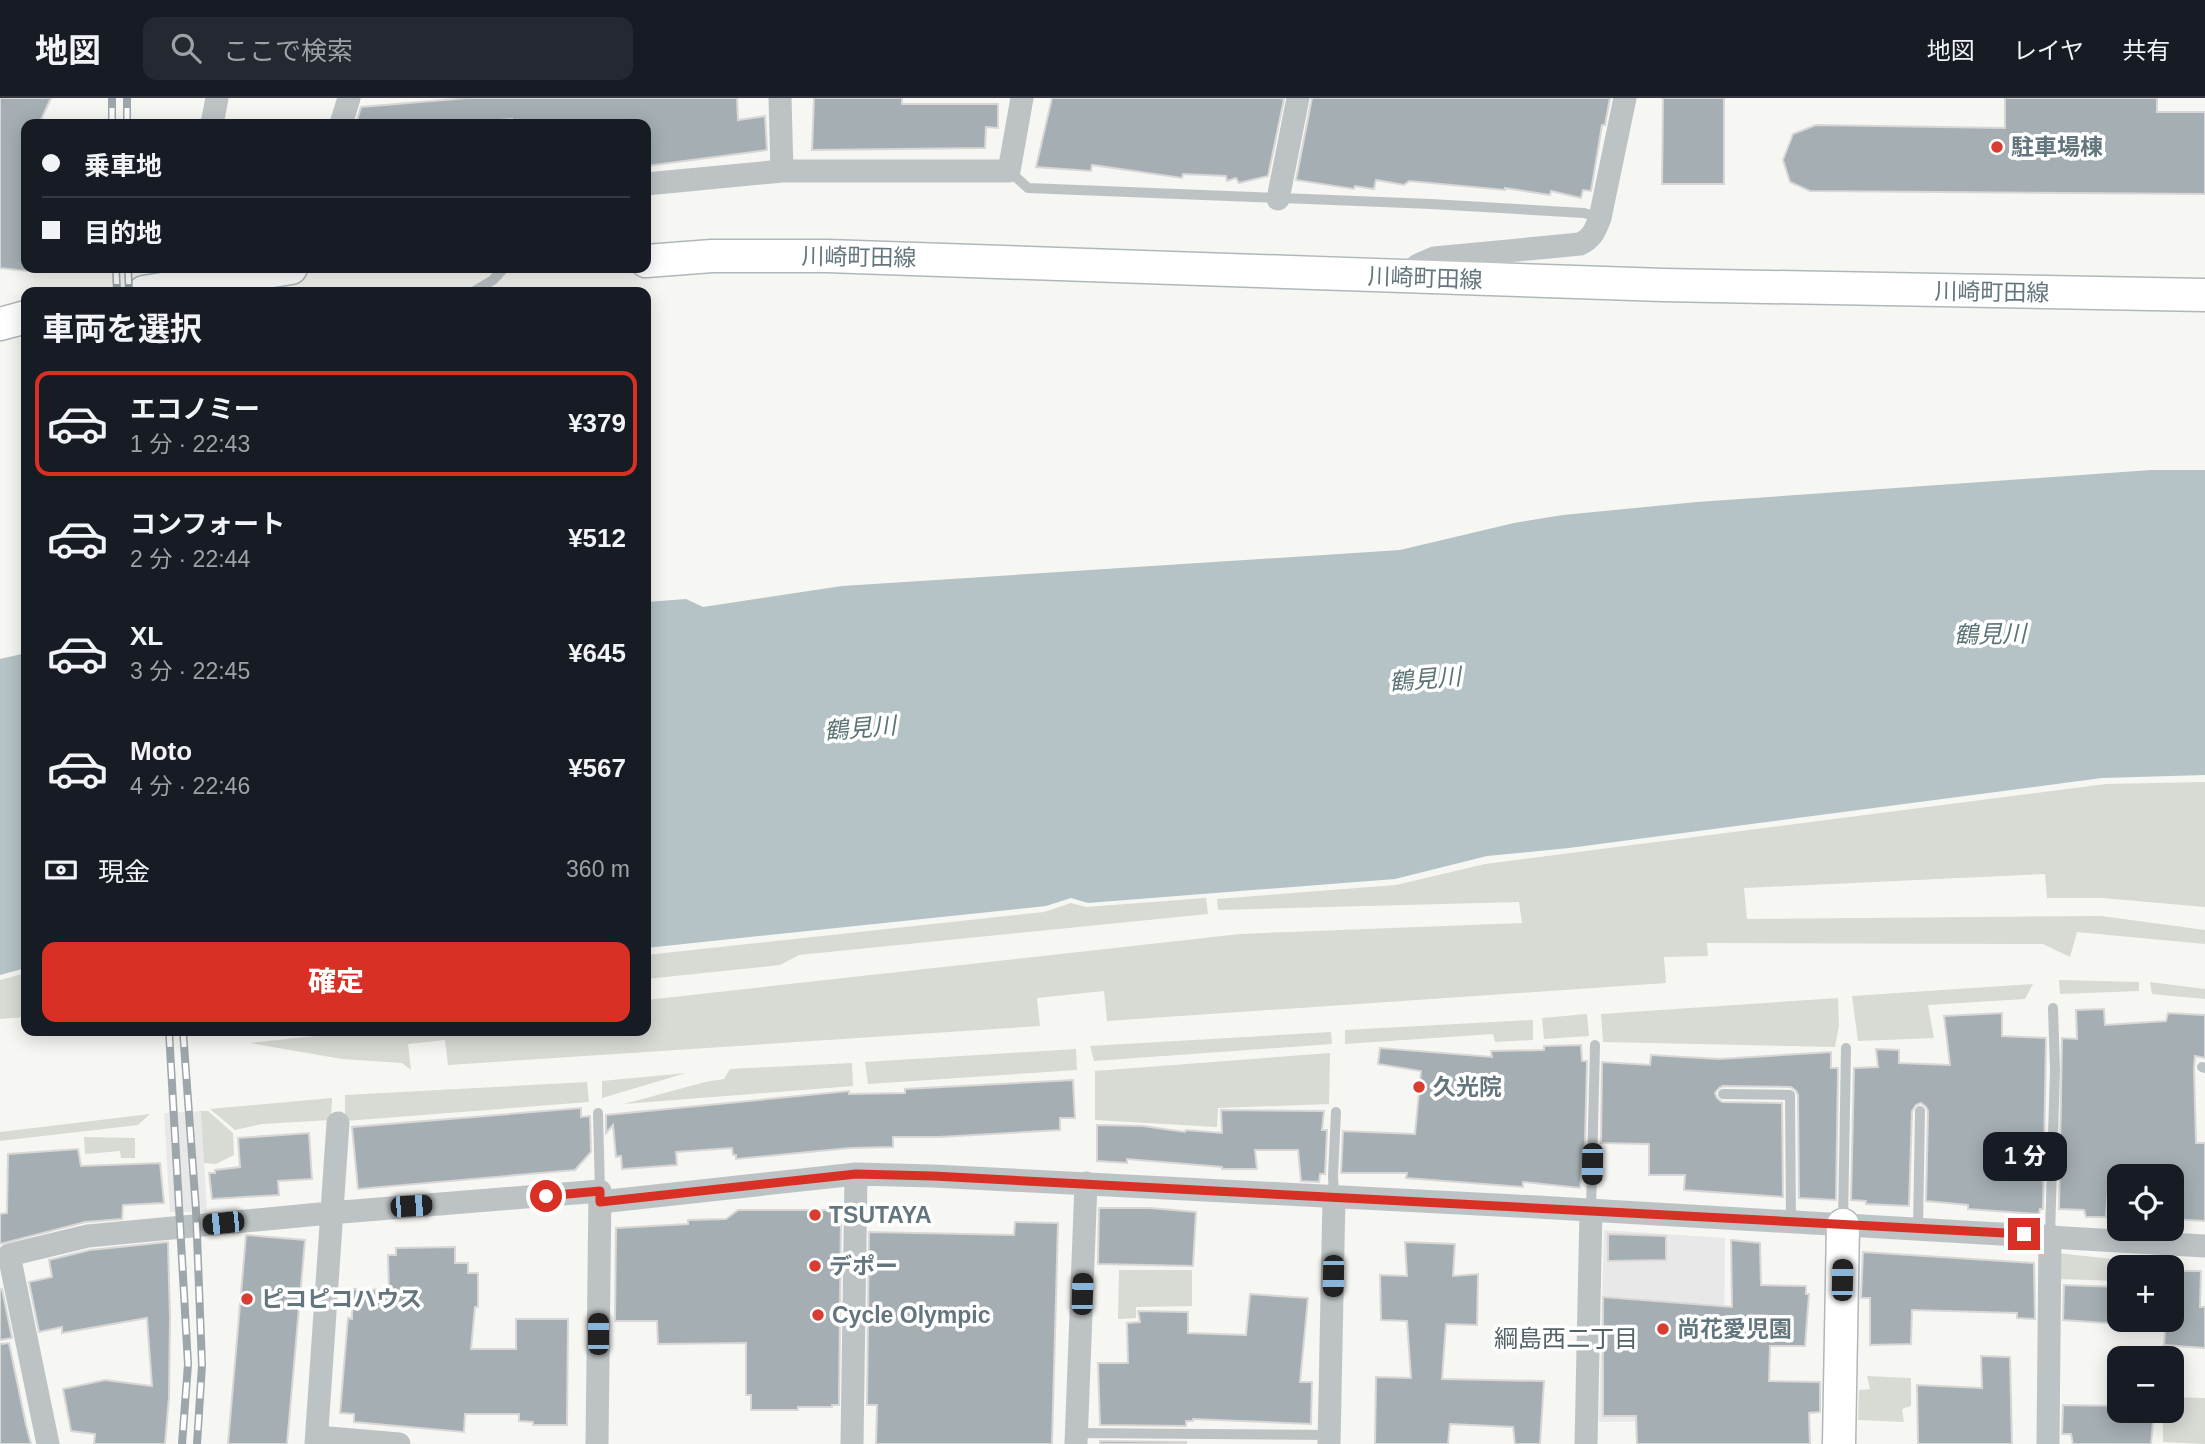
<!DOCTYPE html>
<html lang="ja">
<head>
<meta charset="utf-8">
<style>
  :root { --surface:#171b24; --page:#242831; --text:#f1f3f6; --muted:#9ea1a6; --line:#363941; --accent:#d93025 }
  body { margin:0; font-family:Helvetica,"Noto Sans JP",sans-serif; background:var(--page); color:var(--text); height:100vh; display:flex; flex-direction:column; font-size:26px; white-space:nowrap }
  * { box-sizing:border-box; margin:0 }
  p { font-size:23px; color:var(--muted) }
  .icon { flex:none; width:38px; height:38px; fill:none; stroke:currentColor; stroke-width:2; stroke-linecap:round; stroke-linejoin:round }
  .map { position:relative; flex:1; overflow:hidden }
  .panel { position:absolute; left:21px; top:189px; width:630px; height:749px; display:flex; flex-direction:column; background:var(--surface); border-radius:14px; box-shadow:0 4px 18px #0003 }
  .panel>* { flex:none }
  .top-card { position:absolute; left:21px; top:21px; width:630px; height:154px; border-radius:14px; box-shadow:0 4px 18px #0003; display:grid; align-content:center; height:154px; padding:0 21px; background:var(--surface) }
  .buttons { position:absolute; left:2107px; top:1066px; display:grid; gap:14px }
  .buttons a { display:grid; place-items:center; width:77px; height:77px; border-radius:14px; background:var(--surface); box-shadow:0 4px 18px #0003; font-size:35px }
  .end { position:absolute; width:32px; height:32px; margin:-16px; border:9px solid #d93025; background:#fff; box-shadow:0 0 0 4px #fff }
  .from { border-radius:50% }
  .bubble { position:absolute; height:49px; border-radius:14px; background:var(--surface); box-shadow:0 4px 18px #0003; font-size:23px; font-weight:800; line-height:49px; text-align:center }
  .car { position:absolute; width:21px; height:42px; margin:-21px -10px; border-radius:9px; box-shadow:0 0 5px 2px #0007; background:linear-gradient(#222 24%,#8ab4d8 0 40%,#222 0 76%,#8ab4d8 0 86%,#222 0) }
  .top-card b { display:flex; align-items:center; gap:24px; height:66px; font-size:26px }
  .top-card b+b { border-top:2px solid var(--line) }
  .top-card i { width:18px; height:18px; background:var(--text) }
  ul { padding:0; list-style:none }
  li { display:flex; align-items:center; gap:21px; height:105px; margin:0 14px 10px; padding:0 7px; border:4px solid transparent; border-radius:14px }
  li div { flex:1 }
  li b { display:block; font-size:26px }
  li em { font-style:normal; font-weight:800 }
  li.active { border-color:var(--accent) }
  li>.icon { width:63px; height:63px; stroke-width:1.5 }
  h2 { padding:0 21px; font-size:32px; line-height:84px }
  .pay { display:flex; align-items:center; gap:18px; height:77px; padding:0 21px; font-size:26px }
  .pay p { margin-inline-start:auto }
  .button { display:flex; gap:14px; margin-top:auto; padding:14px 21px }
  .button a { flex:1; height:80px; border-radius:14px; background:var(--accent); color:#fff; font-size:28px; font-weight:800; line-height:80px; text-align:center }
  header { display:flex; align-items:center; gap:42px; box-sizing:border-box; height:98px; padding:0 35px; background:var(--surface); border-bottom:2px solid var(--line) }
  header strong { font-size:33px }
  nav { display:flex; gap:38px; margin-inline-start:auto; font-size:24px }
  .search { width:490px; height:63px; background:var(--page); display:flex; align-items:center; gap:18px; box-sizing:border-box; padding:0 24px; border-radius:14px; color:var(--muted); font-size:26px }
  .map>svg:first-child { display:block }
  .built { fill:#e7e8e7 }
  .green { fill:#d7dbd3 }
  .water { fill:#b5c3c6 }
  .building { fill:#a5afb3; stroke:#d8d7d6; stroke-width:2 }
  .lines { fill:none; stroke-linecap:round; stroke-linejoin:round }
  .secondary-casing { stroke:#b0b7ba; stroke-width:35 }
  .lane { stroke:#bdc3c5; stroke-width:10 }
  .street { stroke:#bdc3c5; stroke-width:23 }
  .secondary { stroke:#fff; stroke-width:32 }
  .rail-casing { stroke:#9da6aa; stroke-width:8 }
  .rail { stroke:#fff; stroke-width:5; stroke-dasharray:16; stroke-linecap:butt }
  .route { stroke:#d93025; stroke-width:9 }
  .poi-dot { fill:#d93d31; stroke:#fff; stroke-width:2.5 }
  .labels { text-anchor:middle; dominant-baseline:central; stroke-width:7; stroke-linejoin:round; paint-order:stroke }
  .poi-label { font-size:23px; font-weight:bold; fill:#63767d; stroke:#fff; text-anchor:start }
  .street-label { font-size:23px; fill:#63767d; stroke:#fff }
  .water-label { font-size:24px; font-style:italic; fill:#5e7578; stroke:#fff }
  .neighbourhood-label { font-size:24px; fill:#546368; stroke:#fff }
</style>
</head>
<body>
<header>
<strong>地図</strong>
<div class="search"><svg class="icon" aria-label="search" viewBox="0 0 24 24"><circle cx="10" cy="10" r="6"/><path d="M15 15l6 6"/></svg>ここで検索</div>
<nav><a>地図</a><a>レイヤ</a><a>共有</a></nav>
</header>
<div class="map">
<svg width="2205" height="1346" viewBox="0 0 2205 1346">
  <rect width="100%" height="100%" fill="#f6f6f3"/>
  <path class="built" d="M201 1013 207 1114H170L164 1015Z
    M1604 1132 1725 1140 1723 1323 1599 1324Z"/>
  <path class="green" d="M2205 684V809L2103 800H2047L2045 776 1744 790 1747 821 2101 818 2205 832V846L2077 834 2070 859 2043 846 1707 845 1708 858 1664 859 1666 885 1107 923 1104 893 1037 900 1040 928 448 967 445 942 408 946 411 972 402 965 342 961 249 945 362 933H646V902L1240 836 1522 825 1519 804 1218 812 1217 801 1396 787 1485 766 2106 686Z
    M1206 800 1208 816 799 857 780 867 646 881V857L1044 814 1071 805 1086 809Z
    M26 875V919L0 921V882Z
    M2059 882 2139 884V893L2060 896Z
    M2150 884 2205 891V901L2152 896Z
    M2033 886 2025 901 1928 907 1934 940 1858 943 1852 898Z
    M1838 900 1839 927 1835 949 1603 944 1601 916Z
    M1587 916 1589 938 1544 941 1542 920Z
    M1533 922V942L1495 944 1493 936 1345 946V932Z
    M1331 934 1332 946 1094 963 1090 948Z
    M1076 951 1077 972 868 986 865 964Z
    M1330 955 1329 1006 1218 1010 1217 1029 1095 1022V973Z
    M852 965 853 988 624 1006 705 984 724 981 730 971Z
    M686 975 602 1000V983Z
    M587 984 589 1004 345 1023V997Z
    M332 1000 331 1022 262 1026 235 1032 210 1011Z
    M201 1013H208L233 1035 234 1057 216 1066 204 1065Z
    M150 1016 138 1027 0 1043V1034Z
    M84 1039 135 1040V1060H121L120 1053 85 1056Z
    M2057 1155 2130 1163 2131 1169H2119V1183L2058 1181Z
    M1119 1172H1192V1208L1136 1209V1220L1118 1221Z
    M1867 1278 1911 1280V1308L1902 1311 1904 1324 1858 1322 1859 1292 1870 1291Z
    M2172 1299 2205 1300V1346L2163 1344V1313L2172 1312Z"/>
  <path class="water" d="M2151 372H2205V677L2102 680 1569 750 1487 758 1395 781 1088 805 1071 800 1046 808 646 850V504L686 501 703 509 842 488 1400 452 1514 425 1563 417 1697 404Z
    M26 555V870L0 877V561Z"/>
  <path class="building" d="M0 0H51L39 26H26V173L0 170Z
    M467 0H737L738 22 765 18 767 52 646 68V26H512V21L441 26H356L361 9Z
    M814 0H902V6H998V30L986 29 985 50 812 52Z
    M1052 0H1280L1284 1 1268 78 1239 85 1236 80 1227 83 1226 78 1183 76 1182 80 1092 67 1091 73 1036 69Z
    M1312 0H1610L1605 27H1602L1591 93 1583 92 1581 100 1551 93 1550 97 1505 90V92L1409 83 1404 87 1376 82 1374 91 1355 88 1354 91 1296 82Z
    M1663 0H1724V86H1662Z
    M2005 0H2157V14H2205V96L1810 93 1790 84 1783 62 1793 36 1816 27 2005 30Z
    M2104 911 2105 927 2166 923 2168 915 2205 917V960L2195 958 2194 970 2196 1045H2205V1123L2172 1121V1078H2109L2106 1119H2086L2084 1112 2059 1111 2062 940 2077 941 2076 912Z
    M2002 915V938L2046 940 2043 1111H2040L2039 1116 1968 1111V1107L1926 1103 1928 1013 1926 1009 1921 1005 1916 1007 1912 1013 1909 1108 1866 1106V1103L1851 1102 1854 970 1878 969 1876 951 1899 952V965L1950 967 1944 918Z
    M1581 947 1582 963H1587L1585 1044 1580 1090 1523 1084V1089L1406 1080 1407 1075H1341L1343 1033 1415 1036 1421 973 1378 966 1380 950 1492 959 1491 953 1544 952V948Z
    M1831 954V970H1838L1836 1102 1799 1100 1798 997 1796 993 1791 989 1723 988 1719 990 1715 995 1717 1000 1722 1004 1782 1005 1783 1099 1684 1092 1685 1077H1649V1046L1601 1045 1602 964 1650 967 1651 957 1719 961Z
    M1073 982 1075 1020H1060V1032L939 1039H893V1049L850 1050 736 1061V1057H733L732 1050 676 1054 677 1067 622 1071 621 1058 616 1059 613 1027 606 1035V1017L849 993V996L905 995V991Z
    M581 1010V1019L590 1018 591 1054 575 1072 358 1091 352 1029Z
    M1221 1012 1324 1013 1322 1032H1327L1325 1076H1320L1319 1084 1301 1083 1298 1052H1255L1257 1071H1222V1069L1127 1061V1065L1097 1063V1027L1143 1028 1185 1034 1186 1032 1222 1035Z
    M309 1035 312 1081 278 1083 279 1097 212 1101 209 1075H215V1072L240 1069 238 1040Z
    M78 1051 81 1068 160 1065 164 1105 123 1107 122 1121 85 1124 0 1146V1116L7 1115 8 1056Z
    M1099 1110H1150L1196 1114 1193 1168 1098 1166Z
    M738 1112H831L838 1114 841 1118 839 1307H832V1309H798V1312H751V1297H746V1245L658 1246 657 1223H615L616 1130 688 1126V1122L726 1121Z
    M1015 1124 1058 1125 1052 1346H876L877 1307H867L869 1134 1014 1137Z
    M1608 1136 1666 1138V1162L1608 1163Z
    M246 1137 305 1142 287 1346H228Z
    M1731 1142 1760 1145 1761 1187 1806 1188V1196H1809L1805 1248H1770L1769 1283 1820 1284V1314L1809 1315 1810 1346H1637L1636 1318H1603V1199L1732 1209Z
    M168 1144 170 1220 169 1299 165 1346H94L95 1336 71 1333 63 1291 105 1282 152 1288 147 1220 62 1235V1229L39 1234 29 1184 52 1179 49 1162 90 1152Z
    M1405 1144 1455 1146 1453 1178 1478 1176 1477 1227 1446 1226 1442 1281 1544 1283 1540 1346H1515L1513 1329 1450 1326 1448 1346H1375L1376 1279 1411 1280 1407 1223 1381 1222 1380 1177 1407 1178Z
    M455 1149V1165H468V1175H478V1209H475L471 1251H516V1221H568L567 1327H533V1324L519 1323V1316H465L464 1334 354 1324V1316L340 1315 348 1220 352 1221 353 1191 389 1192 388 1157H396V1150Z
    M1863 1154 2034 1165 2035 1221 2017 1220V1215L1912 1212 1911 1246 1870 1247V1200H1861Z
    M2172 1173H2201L2200 1209H2205V1250L2164 1247 2166 1222H2172Z
    M2064 1187 2119 1189 2118 1226 2063 1222Z
    M2 1191 12 1240 0 1242V1192Z
    M1250 1196 1308 1200 1300 1284H1312L1311 1326 1193 1321V1323H1186V1328L1100 1327 1098 1265H1128L1127 1225 1140 1224 1138 1213 1188 1214V1235L1246 1237Z
    M9 1245 26 1327 31 1346H0V1246Z
    M1981 1258 2010 1259 2012 1346H1918L1917 1287 1982 1290Z
    M2063 1307 2119 1308V1312H2154L2151 1346H2073L2071 1336H2062Z
    M1100 1343 1186 1344V1346H1100Z"/>
  <g class="lines">
    <g class="secondary-casing">
      <path id="secondary" d="M646 163 712 158H827L1663 187 2205 197
        M144 194 291 170
        M0 226 26 219
        M1839 1346 1843 1127"/>
    </g>
    <path class="lane" d="M1009 73 1028 90 1431 106 1584 115 1600 120
      M473 194 493 182 504 170
      M2202 969 2205 970
      M1723 996 1790 997 1791 1125
      M598 1015 600 1093
      M1334 1098 1333 1078 1336 1014
      M1591 1112 1595 947
      M1843 1126 1846 950
      M1918 1131 1920 1013
      M2050 1137 2055 972 2053 910
      M1076 1335 1330 1337"/>
    <path class="street" d="M780 0 782 73
      M212 26 217 0
      M341 26 349 0
      M646 86 782 73H1009L1022 0
      M1278 101 1298 0
      M1403 179 1418 167 1434 160 1580 146C1593 140 1595 132 1600 120L1625 0
      M600 1104 856 1076 933 1078 1537 1109 2205 1148
      M317 1339 399 1346
      M48 1346 9 1157 88 1138 330 1115 600 1093 597 1346
      M316 1346 338 1025
      M852 1346 856 1076
      M1076 1346 1086 1085
      M1329 1346 1334 1099
      M1586 1346 1591 1112
      M2048 1346 2050 1137"/>
    <use href="#secondary" class="secondary"/>
    <g class="rail-casing">
      <path id="rail" d="M112 26V0
        M127 26V0
        M116 170 117 194
        M128 170 129 194
        M169 933 188 1266 182 1346
        M183 933 196 1112 202 1267 197 1346"/>
    </g>
    <use href="#rail" class="rail"/>
  </g>
  <g class="lines">
    <path class="route" d="M546 1098 600 1093V1104L856 1076 933 1078 2024 1136"/>
  </g>
  <g class="poi-dot">
    <circle cx="1997" cy="49" r="7"/>
    <circle cx="1419" cy="989" r="7"/>
    <circle cx="815" cy="1117" r="7"/>
    <circle cx="815" cy="1168" r="7"/>
    <circle cx="247" cy="1201" r="7"/>
    <circle cx="818" cy="1217" r="7"/>
    <circle cx="1663" cy="1231" r="7"/>
  </g>
  <g class="labels">
    <g class="poi-label">
      <text x="2011" y="49">駐車場棟</text>
      <text x="1433" y="989">久光院</text>
      <text x="829" y="1117">TSUTAYA</text>
      <text x="829" y="1168">デポー</text>
      <text x="261" y="1201">ピコピコハウス</text>
      <text x="832" y="1217">Cycle Olympic</text>
      <text x="1677" y="1231">尚花愛児園</text>
    </g>
    <g class="street-label">
      <text transform="translate(859 159) rotate(1)">川崎町田線</text>
      <text transform="translate(1425 180) rotate(2)">川崎町田線</text>
      <text transform="translate(1992 194) rotate(1)">川崎町田線</text>
    </g>
    <g class="water-label">
      <text transform="translate(1990 536) rotate(-1)">鶴見川</text>
      <text transform="translate(1425 581) rotate(-5)">鶴見川</text>
      <text transform="translate(860 630) rotate(-5)">鶴見川</text>
    </g>
    <g class="neighbourhood-label">
      <text x="1566" y="1240">綱島西二丁目</text>
    </g>
  </g>
</svg>
<div class="buttons">
<a><svg class="icon" aria-label="locate" viewBox="0 0 24 24"><circle cx="12" cy="12" r="6"/><path d="M12 2v4M12 18v4M2 12h4M18 12h4"/></svg></a>
<a>+</a>
<a>−</a>
</div>
<i class="end from" style="left:546px;top:1098px"></i>
<i class="end" style="left:2024px;top:1136px"></i>
<div class="bubble" style="left:1983px;top:1034px;width:84px">1 分</div>
<i class="car" style="left:1592px;top:1066px;rotate:181deg"></i>
<i class="car" style="left:411px;top:1108px;rotate:86deg"></i>
<i class="car" style="left:223px;top:1125px;rotate:264deg"></i>
<i class="car" style="left:1333px;top:1178px;rotate:181deg"></i>
<i class="car" style="left:1842px;top:1182px;rotate:1deg"></i>
<i class="car" style="left:1082px;top:1196px;rotate:2deg"></i>
<i class="car" style="left:598px;top:1236px;rotate:0deg"></i>
<div class="top-card">
<b><i class="from"></i>乗車地</b>
<b><i></i>目的地</b>
</div>
<section class="panel">
<h2>車両を選択</h2>
<ul>
<li class="active"><svg class="icon" aria-label="car" viewBox="0 0 24 24"><path d="M5 17H2v-5l4-1 3-4h7l3 4 3 1v5h-3M9 17h6M6 11h13"/><circle cx="7" cy="17" r="2"/><circle cx="17" cy="17" r="2"/></svg><div><b>エコノミー</b><p>1 分 · 22:43</p></div><em>¥379</em></li>
<li><svg class="icon" aria-label="car" viewBox="0 0 24 24"><path d="M5 17H2v-5l4-1 3-4h7l3 4 3 1v5h-3M9 17h6M6 11h13"/><circle cx="7" cy="17" r="2"/><circle cx="17" cy="17" r="2"/></svg><div><b>コンフォート</b><p>2 分 · 22:44</p></div><em>¥512</em></li>
<li><svg class="icon" aria-label="car" viewBox="0 0 24 24"><path d="M5 17H2v-5l4-1 3-4h7l3 4 3 1v5h-3M9 17h6M6 11h13"/><circle cx="7" cy="17" r="2"/><circle cx="17" cy="17" r="2"/></svg><div><b>XL</b><p>3 分 · 22:45</p></div><em>¥645</em></li>
<li><svg class="icon" aria-label="car" viewBox="0 0 24 24"><path d="M5 17H2v-5l4-1 3-4h7l3 4 3 1v5h-3M9 17h6M6 11h13"/><circle cx="7" cy="17" r="2"/><circle cx="17" cy="17" r="2"/></svg><div><b>Moto</b><p>4 分 · 22:46</p></div><em>¥567</em></li>
</ul>
<div class="pay"><svg class="icon" aria-label="cash" viewBox="0 0 24 24"><path d="M3 7h18v10H3z"/><circle cx="12" cy="12" r="2"/></svg>現金<p>360 m</p></div>
<div class="button"><a>確定</a></div>
</section>
</div>
</body>
</html>
